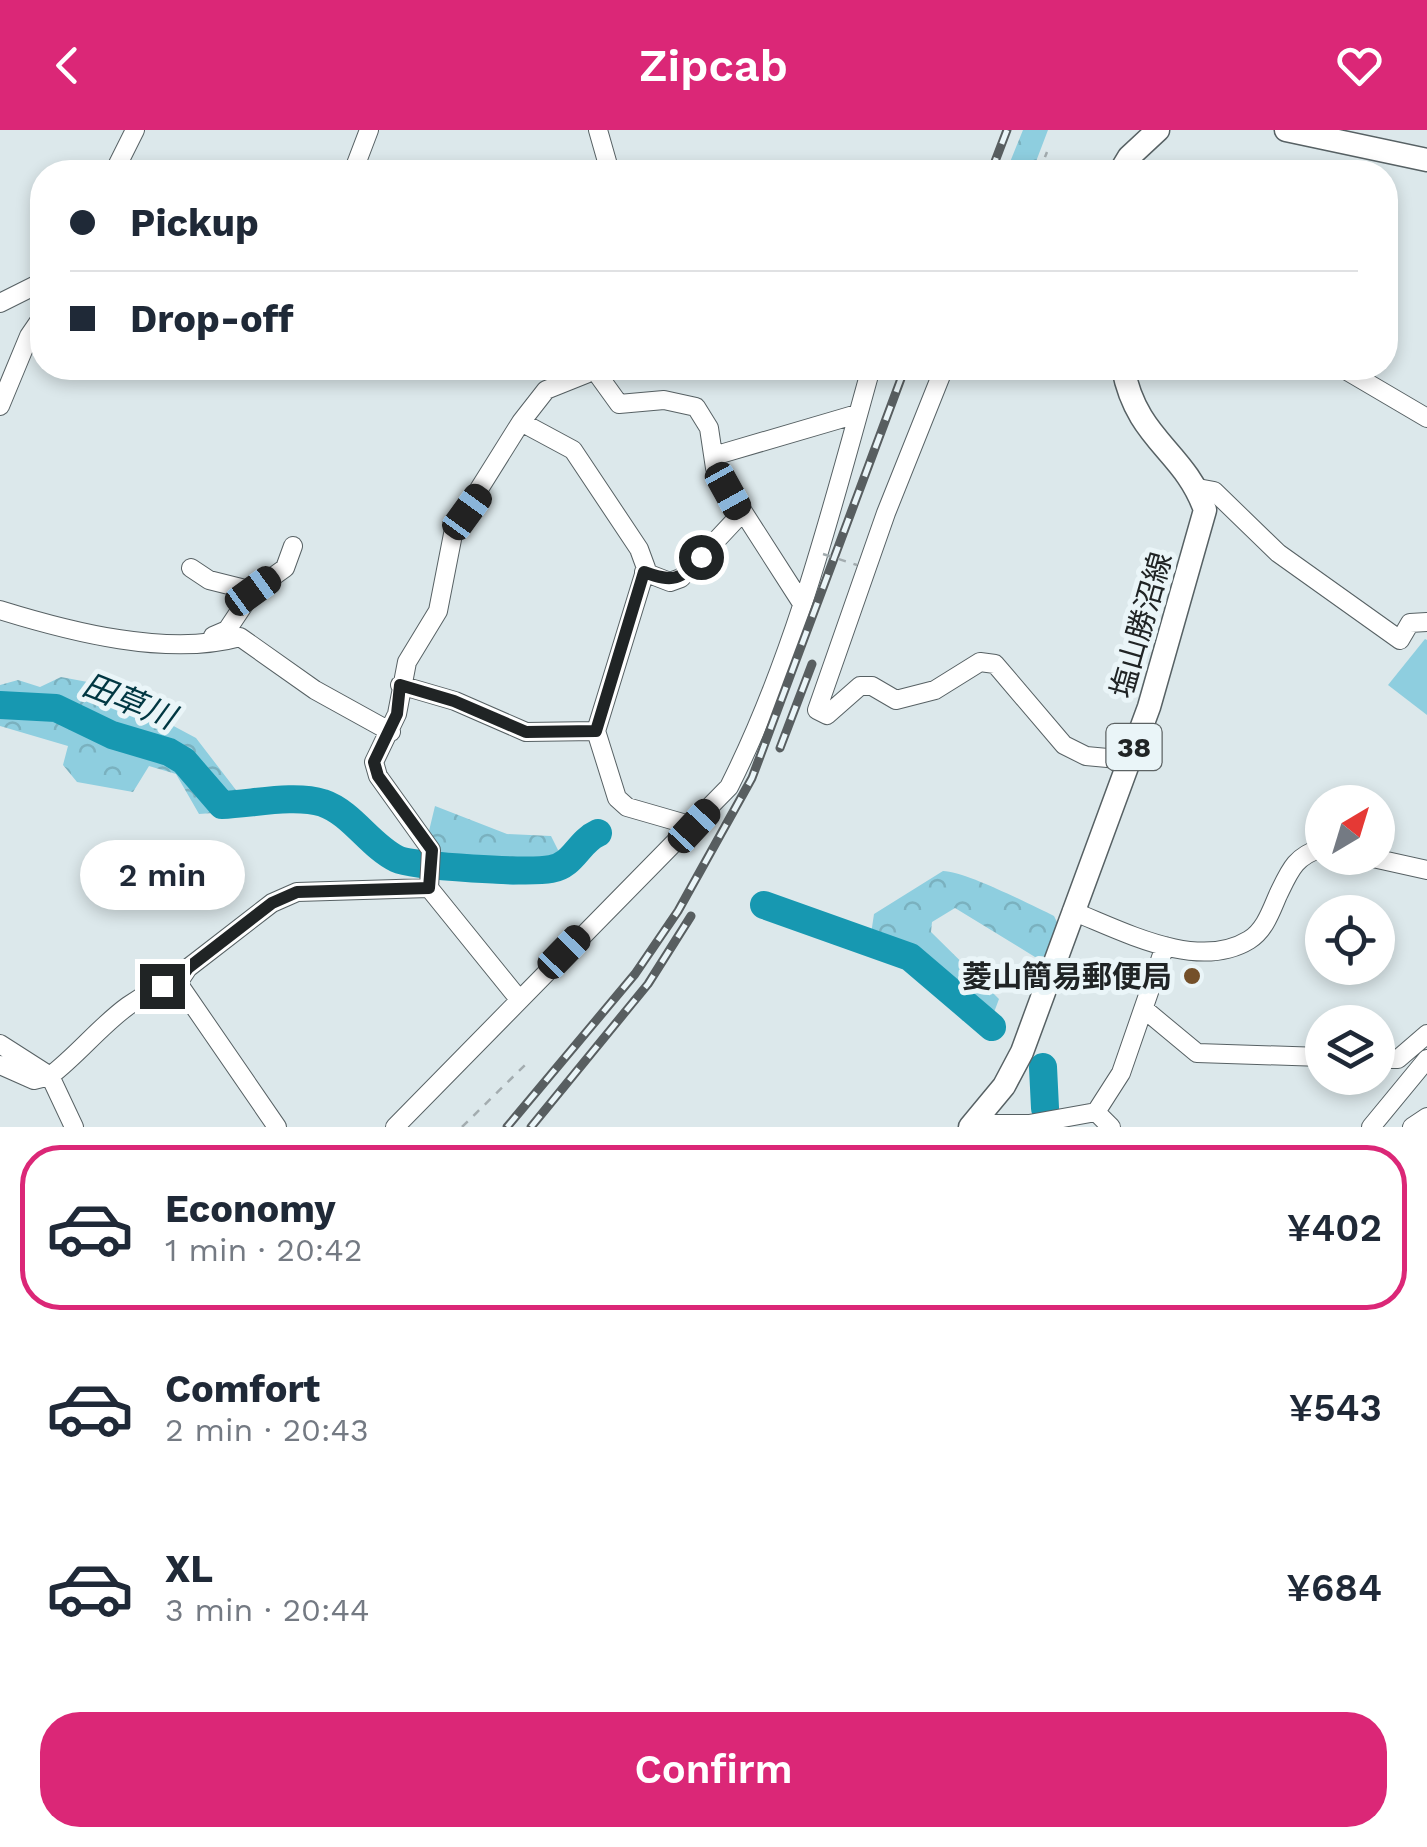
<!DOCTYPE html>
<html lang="en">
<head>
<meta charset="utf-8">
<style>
  :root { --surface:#fff; --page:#f2f2f3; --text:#1f2937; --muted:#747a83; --line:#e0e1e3; --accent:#db2777 }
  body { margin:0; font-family:"Work Sans","Noto Sans JP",sans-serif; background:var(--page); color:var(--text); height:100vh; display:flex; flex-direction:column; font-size:38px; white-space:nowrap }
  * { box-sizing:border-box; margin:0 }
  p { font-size:32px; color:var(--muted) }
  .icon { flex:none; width:55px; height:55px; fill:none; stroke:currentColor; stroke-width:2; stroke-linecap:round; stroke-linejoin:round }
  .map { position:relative; height:997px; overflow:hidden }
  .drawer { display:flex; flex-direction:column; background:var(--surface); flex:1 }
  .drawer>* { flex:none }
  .top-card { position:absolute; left:30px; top:30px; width:1368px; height:220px; border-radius:40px; box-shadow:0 5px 15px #0003; display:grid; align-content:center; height:220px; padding:0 40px; background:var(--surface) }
  .needle { width:65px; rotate:38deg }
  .fabs { position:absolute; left:1305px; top:655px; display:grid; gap:20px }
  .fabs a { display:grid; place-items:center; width:90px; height:90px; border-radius:50%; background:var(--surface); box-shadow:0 5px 15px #0003; font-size:50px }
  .end { position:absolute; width:45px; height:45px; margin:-22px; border:12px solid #202425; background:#fff; box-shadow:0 0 0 5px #fff }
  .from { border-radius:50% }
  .bubble { position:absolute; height:70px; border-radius:35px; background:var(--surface); box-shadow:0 5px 15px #0003; font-size:32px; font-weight:600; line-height:70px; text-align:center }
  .car { position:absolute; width:30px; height:60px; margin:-30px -15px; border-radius:12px; box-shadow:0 0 8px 2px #0007; background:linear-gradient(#222 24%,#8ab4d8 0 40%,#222 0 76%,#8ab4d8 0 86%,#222 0) }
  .top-card b { display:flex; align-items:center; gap:35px; height:95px; font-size:38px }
  .top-card b+b { border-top:2px solid var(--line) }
  .top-card i { width:25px; height:25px; background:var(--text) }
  ul { padding:18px 0 0; list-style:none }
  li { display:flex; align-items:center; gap:30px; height:165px; margin:0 20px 15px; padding:0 20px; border:5px solid transparent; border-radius:40px }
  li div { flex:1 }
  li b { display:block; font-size:38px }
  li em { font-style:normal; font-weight:600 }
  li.selected { border-color:var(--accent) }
  li>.icon { width:90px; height:90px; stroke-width:1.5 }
  .action { display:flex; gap:20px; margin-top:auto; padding:20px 40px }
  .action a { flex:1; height:115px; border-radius:40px; background:var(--accent); color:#fff; font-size:40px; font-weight:600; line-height:115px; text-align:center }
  header { display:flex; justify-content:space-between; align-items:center; height:130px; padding:0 40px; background:var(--accent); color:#fff; font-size:45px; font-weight:600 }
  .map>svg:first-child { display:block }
  .forest { fill:url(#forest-crowns) }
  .pitch { fill:#8ecedf }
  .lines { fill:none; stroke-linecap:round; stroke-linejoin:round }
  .river { stroke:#1798b1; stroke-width:28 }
  .minor-casing { stroke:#576164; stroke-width:20 }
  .major-casing { stroke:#576164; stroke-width:25 }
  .path { stroke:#a3acaf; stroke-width:2.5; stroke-dasharray:8 8; stroke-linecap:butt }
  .minor { stroke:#fff; stroke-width:18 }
  .major { stroke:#fff; stroke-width:22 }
  .rail-casing { stroke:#585e60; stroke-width:9 }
  .rail { stroke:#eaf5f8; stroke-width:5; stroke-dasharray:15; stroke-linecap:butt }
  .path-bridge { stroke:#a3acaf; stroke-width:2.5; stroke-dasharray:8 8; stroke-linecap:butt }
  .route { stroke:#202425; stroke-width:12 }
  .poi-dot { fill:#74502a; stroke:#eaf5f8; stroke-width:4 }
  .labels { text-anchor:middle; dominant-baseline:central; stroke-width:10; stroke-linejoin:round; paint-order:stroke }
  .shield { fill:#eaf5f8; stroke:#5d6364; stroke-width:2.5 }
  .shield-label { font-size:28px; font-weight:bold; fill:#202425 }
  .street-label { font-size:30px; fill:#202425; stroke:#eaf5f8 }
  .poi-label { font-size:30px; font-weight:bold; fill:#202425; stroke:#eaf5f8; text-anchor:end }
  .water-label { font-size:32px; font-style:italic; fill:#013742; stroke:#eaf5f8 }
</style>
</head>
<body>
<header><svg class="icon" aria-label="back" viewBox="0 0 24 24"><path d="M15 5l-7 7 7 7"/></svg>Zipcab<svg class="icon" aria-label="heart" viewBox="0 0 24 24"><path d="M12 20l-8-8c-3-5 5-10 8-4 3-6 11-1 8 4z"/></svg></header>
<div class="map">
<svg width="1427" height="997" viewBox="0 0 1427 997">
  <defs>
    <pattern id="forest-crowns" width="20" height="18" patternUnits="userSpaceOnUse" patternTransform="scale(2.5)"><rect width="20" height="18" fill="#8ecedf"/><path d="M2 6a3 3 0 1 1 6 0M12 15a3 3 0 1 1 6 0" fill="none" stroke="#7ab1bf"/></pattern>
  </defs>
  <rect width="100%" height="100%" fill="#dce8eb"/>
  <path class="forest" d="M1023 0H1048L1032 42H1006Z
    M61 547 93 553 196 608 236 660 228 682 199 684 176 644 149 636 133 662 77 652 63 635 68 616 0 596V555L18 550 40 557Z
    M435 676 507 704 551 706 562 728 544 749 513 755 438 747 428 705Z
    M943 741C965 741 1031 775 1054 786L1059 796 1050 826 1035 827 955 778 932 792 931 802 999 869 993 885 963 891 892 815 871 804 874 784Z"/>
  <path class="pitch" d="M1425 509 1427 510V585L1388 555Z"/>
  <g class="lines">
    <path class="river" d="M0 575 56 578 112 605 169 622 184 631 222 675C252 674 294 664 323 673 352 683 370 716 397 729 414 737 530 743 551 739 574 735 578 712 598 703
      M764 775 910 827 992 897
      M1043 937 1045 978"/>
    <g class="minor-casing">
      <path id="minor" d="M598 0 610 42
        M114 42 135 0
        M353 42 369 0
        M0 173 42 152
        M593 238 619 274 664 270 696 277 709 298 715 338 801 472
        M944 238 886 383 817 580 827 585 860 556H872L896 570 935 560 980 532 995 534 1064 615 1086 626 1129 630
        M1342 238 1427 288
        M0 276 29 206 42 187
        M521 292 573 320 639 419 646 438 596 601 617 668 627 677 693 696
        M717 325 857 284
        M1198 358 1214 361 1278 423 1400 510 1410 493 1427 492
        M191 438 209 450 253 461 227 500 213 506
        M644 442 670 452 681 448 741 384
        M253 461 285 438 293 416
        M0 480C71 502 168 527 240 507L315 560 391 602
        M400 555 455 571 526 602 596 601
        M1373 728 1427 740
        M1072 781C1121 800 1197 842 1249 810 1265 800 1271 781 1278 765 1290 740 1295 726 1322 718
        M178 853 188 838 272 773 297 762 429 758
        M518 868 429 758 431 720 378 646 374 632 397 584 407 532 438 481 454 399 521 292 546 260 586 244 591 238
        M1144 879 1197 923 1322 927
        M0 914 50 946C93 913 121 865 178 853L277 997
        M1378 929H1398L1427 904
        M0 935 34 950 50 946 74 997
        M1096 982 1121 943 1165 816
        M1096 982 1111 997
        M974 994H1029L1096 982
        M395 997 729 657C795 526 832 378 871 238
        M1371 997 1427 929
        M1412 997 1427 987"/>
    </g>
    <g class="major-casing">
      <path id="major" d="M1286 0 1427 30
        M1120 42 1129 27 1158 0
        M970 997 1004 956 1022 922 1149 577 1205 380C1184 320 1137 311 1123 238"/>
    </g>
    <path class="path" d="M1039 42 1047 22
      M462 997 526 934"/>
    <use href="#minor" class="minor"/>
    <use href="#major" class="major"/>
    <g class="rail-casing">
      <path id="rail" d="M991 42 1007 0
        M780 618 812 534
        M507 997 635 844 678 781 752 648 905 238
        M531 997 648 854 691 786"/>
    </g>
    <use href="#rail" class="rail"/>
    <path class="path-bridge" d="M823 424 857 435"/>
  </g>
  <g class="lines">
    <path class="route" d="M162 856 178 852 188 838 272 773 297 762 429 758 432 720 378 646 374 632 397 584 400 555 454 571 526 602 596 601 644 442C674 453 680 450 701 427"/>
  </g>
  <circle class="poi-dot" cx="1192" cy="846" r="10"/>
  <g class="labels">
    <rect class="shield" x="1106.5" y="594" width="55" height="46" rx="8"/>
    <g class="shield-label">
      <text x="1134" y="617">38</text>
    </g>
    <g class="street-label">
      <text transform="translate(1141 495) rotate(-74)">塩山勝沼線</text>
    </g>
    <g class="poi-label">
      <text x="1172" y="846">菱山簡易郵便局</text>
    </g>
    <g class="water-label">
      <text transform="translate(129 571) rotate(22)">田草川</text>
    </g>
  </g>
</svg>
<div class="fabs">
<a><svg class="needle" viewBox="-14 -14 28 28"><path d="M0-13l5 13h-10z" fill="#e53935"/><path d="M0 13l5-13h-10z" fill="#747a83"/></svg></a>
<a><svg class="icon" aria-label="locate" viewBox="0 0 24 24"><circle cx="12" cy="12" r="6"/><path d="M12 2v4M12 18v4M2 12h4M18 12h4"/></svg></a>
<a><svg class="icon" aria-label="layers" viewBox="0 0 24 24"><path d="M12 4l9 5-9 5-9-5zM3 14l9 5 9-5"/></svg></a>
</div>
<i class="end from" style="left:701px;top:427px"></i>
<i class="end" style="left:162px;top:856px"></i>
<div class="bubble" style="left:80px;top:710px;width:165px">2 min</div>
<i class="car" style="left:728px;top:361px;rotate:151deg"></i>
<i class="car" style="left:467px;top:382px;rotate:36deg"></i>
<i class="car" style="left:253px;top:461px;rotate:54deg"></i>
<i class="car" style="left:694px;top:696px;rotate:43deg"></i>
<i class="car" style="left:564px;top:822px;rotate:44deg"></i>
<div class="top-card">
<b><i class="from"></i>Pickup</b>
<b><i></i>Drop-off</b>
</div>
</div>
<section class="drawer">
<ul>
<li class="selected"><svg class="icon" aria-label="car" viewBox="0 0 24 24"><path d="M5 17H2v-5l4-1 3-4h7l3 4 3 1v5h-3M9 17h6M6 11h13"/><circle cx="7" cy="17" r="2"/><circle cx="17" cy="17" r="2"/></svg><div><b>Economy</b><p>1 min · 20:42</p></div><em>¥402</em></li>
<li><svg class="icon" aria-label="car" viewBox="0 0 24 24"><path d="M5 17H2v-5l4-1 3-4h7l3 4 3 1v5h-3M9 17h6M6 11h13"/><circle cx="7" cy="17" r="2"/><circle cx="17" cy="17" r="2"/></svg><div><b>Comfort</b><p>2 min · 20:43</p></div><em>¥543</em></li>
<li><svg class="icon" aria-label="car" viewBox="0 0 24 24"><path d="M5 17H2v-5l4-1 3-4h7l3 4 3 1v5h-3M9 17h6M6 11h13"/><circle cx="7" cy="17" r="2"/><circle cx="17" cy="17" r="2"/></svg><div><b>XL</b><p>3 min · 20:44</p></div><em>¥684</em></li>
</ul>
<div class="action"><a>Confirm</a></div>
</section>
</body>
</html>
